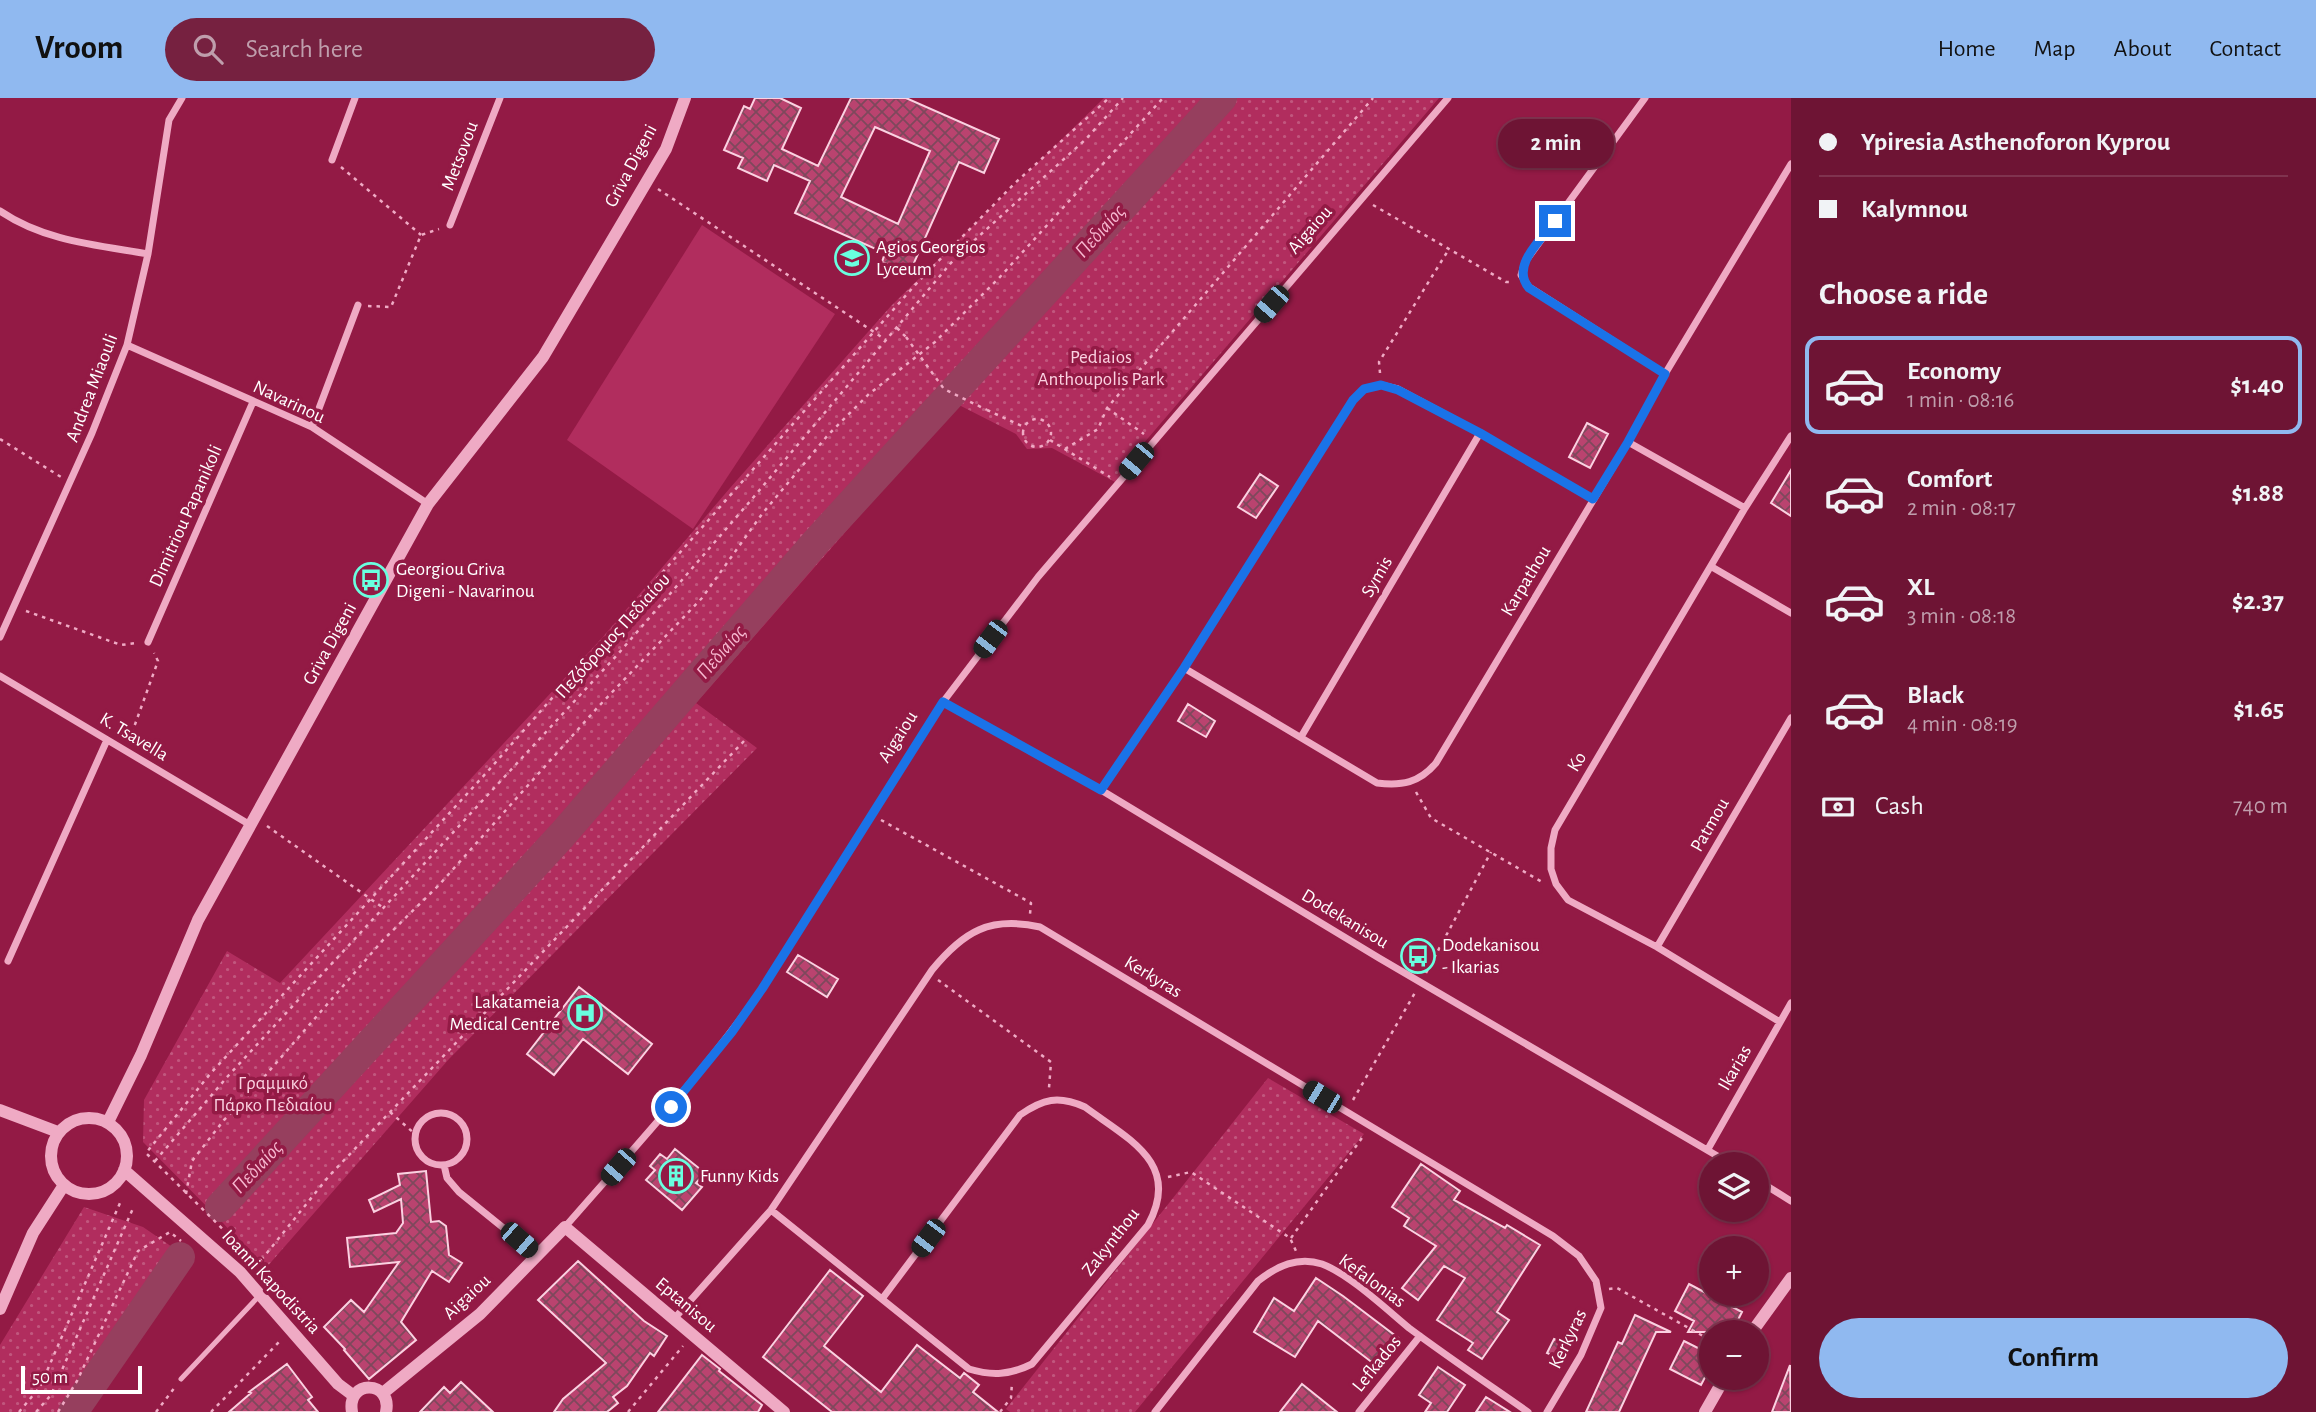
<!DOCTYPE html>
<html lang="en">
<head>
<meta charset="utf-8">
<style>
  :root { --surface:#6e1434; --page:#762140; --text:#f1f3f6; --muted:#bf9eac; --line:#80334f; --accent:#90b9f0 }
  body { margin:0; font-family:"Alegreya Sans",sans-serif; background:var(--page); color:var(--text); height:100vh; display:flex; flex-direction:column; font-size:26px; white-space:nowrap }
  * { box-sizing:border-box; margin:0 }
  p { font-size:23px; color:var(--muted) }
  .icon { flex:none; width:38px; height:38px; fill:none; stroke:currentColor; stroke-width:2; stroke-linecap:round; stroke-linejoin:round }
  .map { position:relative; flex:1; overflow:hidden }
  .panel { display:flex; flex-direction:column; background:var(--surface); width:525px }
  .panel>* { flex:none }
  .top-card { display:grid; align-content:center; height:154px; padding:0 28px; background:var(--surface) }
  .buttons { position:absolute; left:1699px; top:1054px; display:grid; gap:14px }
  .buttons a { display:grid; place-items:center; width:70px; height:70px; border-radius:50%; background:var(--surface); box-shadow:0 2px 5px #0004,0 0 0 2px var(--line); font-size:35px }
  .scale { position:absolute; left:21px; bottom:18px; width:121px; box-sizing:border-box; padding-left:7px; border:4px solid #fff; border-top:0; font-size:19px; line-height:24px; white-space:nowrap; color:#fff; -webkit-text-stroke:5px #931a45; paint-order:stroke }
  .end { position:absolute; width:32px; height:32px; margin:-16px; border:9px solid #1a73e8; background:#fff; box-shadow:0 0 0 4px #fff }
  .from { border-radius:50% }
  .bubble { position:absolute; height:49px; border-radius:24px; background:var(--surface); box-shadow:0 2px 5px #0004,0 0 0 2px var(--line); font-size:23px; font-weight:700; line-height:49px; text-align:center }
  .car { position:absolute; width:21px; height:42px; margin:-21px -10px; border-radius:9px; box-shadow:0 0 5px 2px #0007; background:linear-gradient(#222 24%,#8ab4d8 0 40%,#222 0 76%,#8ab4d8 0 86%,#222 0) }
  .top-card b { display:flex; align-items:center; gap:24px; height:66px; font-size:26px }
  .top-card b+b { border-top:2px solid var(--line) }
  .top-card i { width:18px; height:18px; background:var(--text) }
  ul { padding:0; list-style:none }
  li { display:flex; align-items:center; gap:21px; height:98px; margin:0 14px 10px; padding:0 14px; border:4px solid transparent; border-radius:14px }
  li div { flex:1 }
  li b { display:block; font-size:26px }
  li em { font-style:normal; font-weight:700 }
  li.current { border-color:var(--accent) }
  li>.icon { width:63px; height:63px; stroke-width:1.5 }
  h2 { padding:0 28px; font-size:32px; line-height:84px }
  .pay { display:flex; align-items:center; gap:18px; height:77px; padding:0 28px; font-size:26px }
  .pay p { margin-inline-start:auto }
  .primary-button { display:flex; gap:14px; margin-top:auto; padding:14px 28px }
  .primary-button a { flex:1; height:80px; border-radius:42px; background:var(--accent); color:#111; font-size:28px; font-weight:700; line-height:80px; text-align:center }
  header { display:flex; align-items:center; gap:42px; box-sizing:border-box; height:98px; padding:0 35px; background:var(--accent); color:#111 }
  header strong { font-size:33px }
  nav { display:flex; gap:38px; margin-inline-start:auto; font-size:24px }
  .search { width:490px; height:63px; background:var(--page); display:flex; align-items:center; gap:18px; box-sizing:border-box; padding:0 24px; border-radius:38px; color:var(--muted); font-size:26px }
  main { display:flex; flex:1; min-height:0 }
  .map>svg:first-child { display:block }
  .park { fill:url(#park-dots) }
  .pitch { fill:#b12d5e }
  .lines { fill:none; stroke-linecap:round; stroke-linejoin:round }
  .river { stroke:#963f5e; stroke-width:30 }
  .building { fill:url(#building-cross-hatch); stroke:#fbd1e1; stroke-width:2; fill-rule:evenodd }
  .path { stroke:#efaac4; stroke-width:2.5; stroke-dasharray:3.5 5; stroke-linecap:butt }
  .service { stroke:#efaac4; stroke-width:5 }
  .minor { stroke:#efaac4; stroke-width:7 }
  .tertiary { stroke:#efaac4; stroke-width:12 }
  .path-bridge { stroke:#efaac4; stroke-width:2.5; stroke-dasharray:3.5 5; stroke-linecap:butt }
  .route { stroke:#1a73e8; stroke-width:9 }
  .labels { text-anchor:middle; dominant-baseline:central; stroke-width:7; stroke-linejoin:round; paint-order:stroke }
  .street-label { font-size:19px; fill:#fff; stroke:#931a45 }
  .poi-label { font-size:19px; fill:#fff; stroke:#931a45; text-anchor:start }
  .park-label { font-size:19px; fill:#fbd1e1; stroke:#931a45 }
  .water-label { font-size:21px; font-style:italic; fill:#f6b7cf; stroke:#931a45 }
</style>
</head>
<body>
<header>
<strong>Vroom</strong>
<div class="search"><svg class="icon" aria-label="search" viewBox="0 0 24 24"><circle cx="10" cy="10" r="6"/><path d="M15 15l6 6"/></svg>Search here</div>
<nav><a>Home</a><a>Map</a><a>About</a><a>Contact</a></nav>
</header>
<main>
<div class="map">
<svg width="1791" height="1314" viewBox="0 0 1791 1314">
  <defs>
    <pattern id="park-dots" width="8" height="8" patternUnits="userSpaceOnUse" patternTransform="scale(1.75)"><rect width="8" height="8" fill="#b12d5e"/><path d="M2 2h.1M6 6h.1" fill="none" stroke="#c1577e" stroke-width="1.8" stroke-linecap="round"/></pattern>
    <pattern id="building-cross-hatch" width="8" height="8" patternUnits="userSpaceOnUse" patternTransform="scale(1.75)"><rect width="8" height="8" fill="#ba436f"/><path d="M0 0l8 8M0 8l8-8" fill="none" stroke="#7e485c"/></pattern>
  </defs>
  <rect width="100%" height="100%" fill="#931a45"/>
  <path class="park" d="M1104 0H1439L1143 346 1115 384 1052 350 1027 351 1016 336 957 306 696 605 757 650 449 961 265 1171 223 1125 143 1044 144 1002 227 853 280 885 602 540 730 390 891 208Z
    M1268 980 1364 1036 1135 1314H1010L1006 1311Z
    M84 1109 143 1129 194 1164 79 1314H0V1247Z"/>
  <path class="pitch" d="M702 127 835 216 693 431 567 342Z"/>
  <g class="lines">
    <path class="river" d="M220 1109 562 737 816 444 1222 0
      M73 1314 180 1159"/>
  </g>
  <path class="building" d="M755 0H780L801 10 782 51 818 68 851 0H906L999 41 984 75 959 64 909 176 882 164 885 155 795 115 810 83 774 67 767 83 738 70 743 60 724 52 744 8 750 11ZM875 29 930 53 898 126 841 99Z
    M1587 325 1608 336 1590 370 1569 359Z
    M1791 372V418L1771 405Z
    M1260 376 1278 388 1256 420 1238 409Z
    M1188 606 1215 623 1206 639 1178 623Z
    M798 857 838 881 827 899 787 874Z
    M579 889 652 946 628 976 583 941 554 977 527 956Z
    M675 1051 705 1075 696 1085 702 1089 682 1112 646 1082 655 1072 650 1068 660 1056 667 1061Z
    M1421 1066 1460 1093 1454 1102 1505 1130 1507 1127 1540 1147 1497 1214 1509 1222 1482 1261 1468 1252 1473 1245 1437 1222 1465 1180 1444 1168 1418 1202 1402 1190 1436 1148 1404 1128 1409 1120 1392 1109Z
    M426 1073 431 1124 439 1123 446 1128 449 1157 462 1165 449 1184 432 1173 401 1224 416 1242 369 1281 344 1252 345 1251 324 1229 351 1202 364 1214 399 1164 350 1169 347 1140 396 1135 403 1125 401 1101 374 1114 369 1102 400 1087 398 1076Z
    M578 1163 644 1223 667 1238 654 1258 650 1255 627 1288 613 1299 618 1305 607 1314H554L563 1301 606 1265 538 1202Z
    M830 1172 863 1198 824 1248 881 1294 917 1247 960 1280 964 1275 979 1287 973 1294 998 1314H832L763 1259Z
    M1316 1180 1343 1198 1401 1242 1378 1269 1318 1223 1295 1259 1254 1234 1274 1200 1294 1213Z
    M1689 1186 1742 1214 1732 1234H1688L1694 1223 1675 1213Z
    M1635 1217 1671 1234H1656L1619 1314H1586L1618 1244 1622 1246Z
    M1554 1241 1567 1248 1561 1261 1547 1255Z
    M1684 1243 1712 1257V1266L1701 1287 1670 1271Z
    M702 1257 720 1271 719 1273 762 1307 758 1314H658Z
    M287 1266 312 1299 308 1302 318 1314H229L251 1295 249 1294Z
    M1790 1267 1791 1314H1772Z
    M1438 1269 1465 1287 1447 1314H1425L1431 1305 1419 1297Z
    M461 1284 493 1314H420L444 1289 450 1295Z
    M1302 1286 1337 1314H1280Z
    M1486 1299 1510 1314H1476Z"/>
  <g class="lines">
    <path class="path" d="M341 69 421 137
      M658 91 886 242
      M1373 107 1506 184H1513
      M368 208 391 209 421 137 439 131
      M897 230 906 239
      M1380 275 1379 264 1449 151
      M1107 310 1144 336
      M987 312 1024 329
      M1023 335a14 14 0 1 1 28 0a14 14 0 1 1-28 0Z
      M0 341 61 379
      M1050 342 1110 379
      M1065 351 1098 331 1107 310 1373 0
      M26 513 121 547 136 545
      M129 643 158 563 154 555
      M744 643 329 1078 258 1166 146 1055 210 976 488 673 915 187 1015 85 1109 0
      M1416 694 1431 720 1542 784
      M881 722 1031 805 1030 816
      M267 728 382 809
      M1426 875 1491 754
      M938 882 1051 964 1049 990
      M1353 1002 1416 893
      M390 1014 415 1036
      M155 1063 228 978 618 556 752 401 956 159 1086 41 1123 0
      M1168 1079 1191 1074 1290 1140 1296 1153
      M186 1096 192 1063 224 1022 244 1002 383 842 439 787 598 609 702 500 762 416 828 337 869 296 935 244 999 180 1163 0
      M1291 1140 1364 1037
      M1609 1191 1617 1190 1712 1243
      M19 1314 40 1289 120 1105
      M36 1314 51 1297 134 1108
      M58 1314 77 1283 138 1153 170 1134 181 1143
      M156 1314 175 1289
      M211 1314 282 1241
      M628 1314 683 1248
      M1000 1314 1011 1300 1012 1284"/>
    <path class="service" d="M181 1281 260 1197"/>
    <path class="minor" d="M1645 0 1525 164 1521 177 1529 189 1665 276
      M332 62 355 0
      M0 113C44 143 96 147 148 156
      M450 127 500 0
      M127 247 312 329 428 406
      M312 329 358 207
      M1628 344 1745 410
      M1712 469 1791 515
      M0 539 92 335 127 247 148 156 169 22 182 0
      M148 544 253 304
      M1184 570 1377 685C1402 688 1419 685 1436 665L1628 344 1665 276 1791 66
      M0 578 252 728
      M943 604 1101 692 1379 860 1731 1066
      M1301 639 1480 335
      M1101 692 1184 570 1353 302 1364 291 1381 287 1398 291 1480 335 1593 401
      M1657 849 1791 620
      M8 863 107 642
      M1780 924 1657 849 1568 802 1556 786 1551 771V750L1555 732 1745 410 1791 338
      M415 1041a26 26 0 1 1 52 0a26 26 0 1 1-52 0Z
      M1708 1051 1791 905
      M444 1067 447 1080 459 1094 537 1157
      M1757 1082 1791 1103
      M771 1112 969 1271C992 1278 1010 1277 1032 1266L1148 1127C1182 1065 1128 1041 1085 1009 1058 997 1043 1001 1020 1017L882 1201
      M565 1129C633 1051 703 976 762 891L943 604 1038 479 1448 0
      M673 1222 771 1112 932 872C964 833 990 818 1040 829L1553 1138 1579 1158 1596 1183 1601 1210 1581 1257 1547 1314
      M1155 1314 1258 1183C1277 1168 1298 1158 1322 1166 1349 1176 1386 1211 1409 1230 1448 1259 1488 1286 1528 1314
      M1359 1314 1420 1238"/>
    <path class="tertiary" d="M0 1012 58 1034
      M51 1058a38 38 0 1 1 76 0a38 38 0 1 1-76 0Z
      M108 1024 141 957 198 822 428 406 543 259 666 51 685 0
      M124 1072 240 1174 338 1286 354 1298
      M0 1211 33 1135 64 1087
      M1752 1234 1791 1180
      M383 1295 480 1216 565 1129 784 1314
      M352 1314C346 1281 393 1282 386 1314
      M1705 1314 1725 1279"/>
    <path class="path-bridge" d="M906 239 944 291 987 312"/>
  </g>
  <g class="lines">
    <path class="route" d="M671 1009 732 934 762 891 943 604 1101 692 1184 570 1353 302 1364 291 1381 287 1398 292 1480 335 1593 401 1628 344 1665 276 1529 190C1510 168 1542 141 1555 123"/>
  </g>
  <defs>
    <g id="school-ring" transform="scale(1.75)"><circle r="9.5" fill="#931a45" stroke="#69ffdf" stroke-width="1.5"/><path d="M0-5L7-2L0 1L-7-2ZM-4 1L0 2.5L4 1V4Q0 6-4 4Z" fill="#69ffdf"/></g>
    <g id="bus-ring" transform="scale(1.75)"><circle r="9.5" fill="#931a45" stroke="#69ffdf" stroke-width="1.5"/><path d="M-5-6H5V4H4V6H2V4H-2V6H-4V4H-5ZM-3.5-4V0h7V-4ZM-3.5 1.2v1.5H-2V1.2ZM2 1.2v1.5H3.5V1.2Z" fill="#69ffdf"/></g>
    <g id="hospital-ring" transform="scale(1.75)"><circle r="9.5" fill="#931a45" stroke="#69ffdf" stroke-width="1.5"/><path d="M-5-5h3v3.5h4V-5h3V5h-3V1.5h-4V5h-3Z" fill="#69ffdf"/></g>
    <g id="building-ring" transform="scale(1.75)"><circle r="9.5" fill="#931a45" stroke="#69ffdf" stroke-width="1.5"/><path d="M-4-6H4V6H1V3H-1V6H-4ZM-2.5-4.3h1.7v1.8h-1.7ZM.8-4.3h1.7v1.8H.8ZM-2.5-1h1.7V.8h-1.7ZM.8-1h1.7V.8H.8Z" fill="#69ffdf"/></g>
  </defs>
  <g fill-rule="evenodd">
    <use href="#school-ring" x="852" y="160"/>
    <use href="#bus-ring" x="371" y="482"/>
    <use href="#bus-ring" x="1418" y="858"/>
    <use href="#hospital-ring" x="585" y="915"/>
    <use href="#building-ring" x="676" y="1078"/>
  </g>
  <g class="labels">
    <g class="street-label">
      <text transform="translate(460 58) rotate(-69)">Metsovou</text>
      <text transform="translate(631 68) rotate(-62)">Griva Digeni</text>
      <text transform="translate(1310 132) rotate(-49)">Aigaiou</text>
      <text transform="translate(92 290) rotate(-69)">Andrea Miaouli</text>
      <text transform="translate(289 304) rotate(25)">Navarinou</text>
      <text transform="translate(186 418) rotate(-66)">Dimitriou Papanikoli</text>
      <text transform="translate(1377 479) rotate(-60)">Symis</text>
      <text transform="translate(1526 483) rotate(-59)">Karpathou</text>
      <text transform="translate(613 538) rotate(-48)">Πεζόδρομος Πεδιαίου</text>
      <text transform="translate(330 546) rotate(-61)">Griva Digeni</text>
      <text transform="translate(134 639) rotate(31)">K. Tsavella</text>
      <text transform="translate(898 639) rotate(-58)">Aigaiou</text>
      <text transform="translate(1577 664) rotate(-59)">Ko</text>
      <text transform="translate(1710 727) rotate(-60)">Patmou</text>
      <text transform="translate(1345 821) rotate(31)">Dodekanisou</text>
      <text transform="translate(1153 879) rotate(31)">Kerkyras</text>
      <text transform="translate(1735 970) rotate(-60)">Ikarias</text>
      <text transform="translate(1111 1144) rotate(-52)">Zakynthou</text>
      <text transform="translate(1372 1183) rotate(36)">Kefalonias</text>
      <text transform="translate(271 1184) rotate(47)">Ioanni Kapodistria</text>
      <text transform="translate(467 1199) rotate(-43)">Aigaiou</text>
      <text transform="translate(686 1207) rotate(40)">Eptanisou</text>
      <text transform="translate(1568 1241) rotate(-64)">Kerkyras</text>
      <text transform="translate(1377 1266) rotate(-51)">Lefkados</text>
    </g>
    <g class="poi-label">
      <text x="876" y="149">Agios Georgios<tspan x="876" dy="22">Lyceum</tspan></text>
      <text x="396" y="471">Georgiou Griva<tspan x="396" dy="22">Digeni - Navarinou</tspan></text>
      <text x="1442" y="847">Dodekanisou<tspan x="1442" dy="22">- Ikarias</tspan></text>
      <text x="560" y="904" text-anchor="end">Lakatameia<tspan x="560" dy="22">Medical Centre</tspan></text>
      <text x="700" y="1078">Funny Kids</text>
    </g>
    <g class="park-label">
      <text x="1101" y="259">Pediaios<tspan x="1101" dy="22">Anthoupolis Park</tspan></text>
      <text x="273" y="985">Γραμμικό<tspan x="273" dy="22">Πάρκο Πεδιαίου</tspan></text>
    </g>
    <g class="water-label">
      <text transform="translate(1100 133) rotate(-48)">Πεδιαίος</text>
      <text transform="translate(721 554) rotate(-49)">Πεδιαίος</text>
      <text transform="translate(257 1069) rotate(-47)">Πεδιαίος</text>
    </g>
  </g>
</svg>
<div class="buttons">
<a><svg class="icon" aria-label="layers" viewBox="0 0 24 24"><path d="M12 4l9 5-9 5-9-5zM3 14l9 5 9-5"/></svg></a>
<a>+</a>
<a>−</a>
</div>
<div class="scale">50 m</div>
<i class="end from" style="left:671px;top:1009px"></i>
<i class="end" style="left:1555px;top:123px"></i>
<div class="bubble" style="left:1498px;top:21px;width:116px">2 min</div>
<i class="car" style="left:1271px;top:206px;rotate:221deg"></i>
<i class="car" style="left:1136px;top:363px;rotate:220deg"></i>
<i class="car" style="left:990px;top:541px;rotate:217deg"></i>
<i class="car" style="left:1322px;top:999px;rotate:301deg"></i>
<i class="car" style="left:618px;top:1069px;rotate:221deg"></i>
<i class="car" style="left:928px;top:1140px;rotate:217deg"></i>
<i class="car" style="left:519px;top:1142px;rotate:131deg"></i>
</div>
<section class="panel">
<div class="top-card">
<b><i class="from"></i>Ypiresia Asthenoforon Kyprou</b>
<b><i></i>Kalymnou</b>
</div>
<h2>Choose a ride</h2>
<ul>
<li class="current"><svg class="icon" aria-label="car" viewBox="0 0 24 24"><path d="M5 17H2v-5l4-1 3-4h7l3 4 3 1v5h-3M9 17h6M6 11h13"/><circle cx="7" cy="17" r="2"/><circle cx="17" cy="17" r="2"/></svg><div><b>Economy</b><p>1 min · 08:16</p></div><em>$1.40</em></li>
<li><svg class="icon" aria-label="car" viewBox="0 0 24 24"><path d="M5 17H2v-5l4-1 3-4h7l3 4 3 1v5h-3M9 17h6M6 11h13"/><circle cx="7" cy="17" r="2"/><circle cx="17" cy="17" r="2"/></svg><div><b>Comfort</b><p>2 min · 08:17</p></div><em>$1.88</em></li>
<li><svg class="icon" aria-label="car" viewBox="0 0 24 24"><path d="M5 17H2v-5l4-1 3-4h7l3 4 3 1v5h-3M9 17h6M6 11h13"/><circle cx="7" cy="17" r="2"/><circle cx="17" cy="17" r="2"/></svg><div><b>XL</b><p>3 min · 08:18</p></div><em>$2.37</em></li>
<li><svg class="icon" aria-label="car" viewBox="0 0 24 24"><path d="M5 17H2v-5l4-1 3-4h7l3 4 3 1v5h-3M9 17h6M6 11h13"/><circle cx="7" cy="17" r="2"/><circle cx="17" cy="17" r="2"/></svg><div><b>Black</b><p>4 min · 08:19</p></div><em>$1.65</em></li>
</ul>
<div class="pay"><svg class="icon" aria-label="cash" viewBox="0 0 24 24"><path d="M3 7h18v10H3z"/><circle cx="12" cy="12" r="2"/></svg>Cash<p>740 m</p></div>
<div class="primary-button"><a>Confirm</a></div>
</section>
</main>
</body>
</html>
